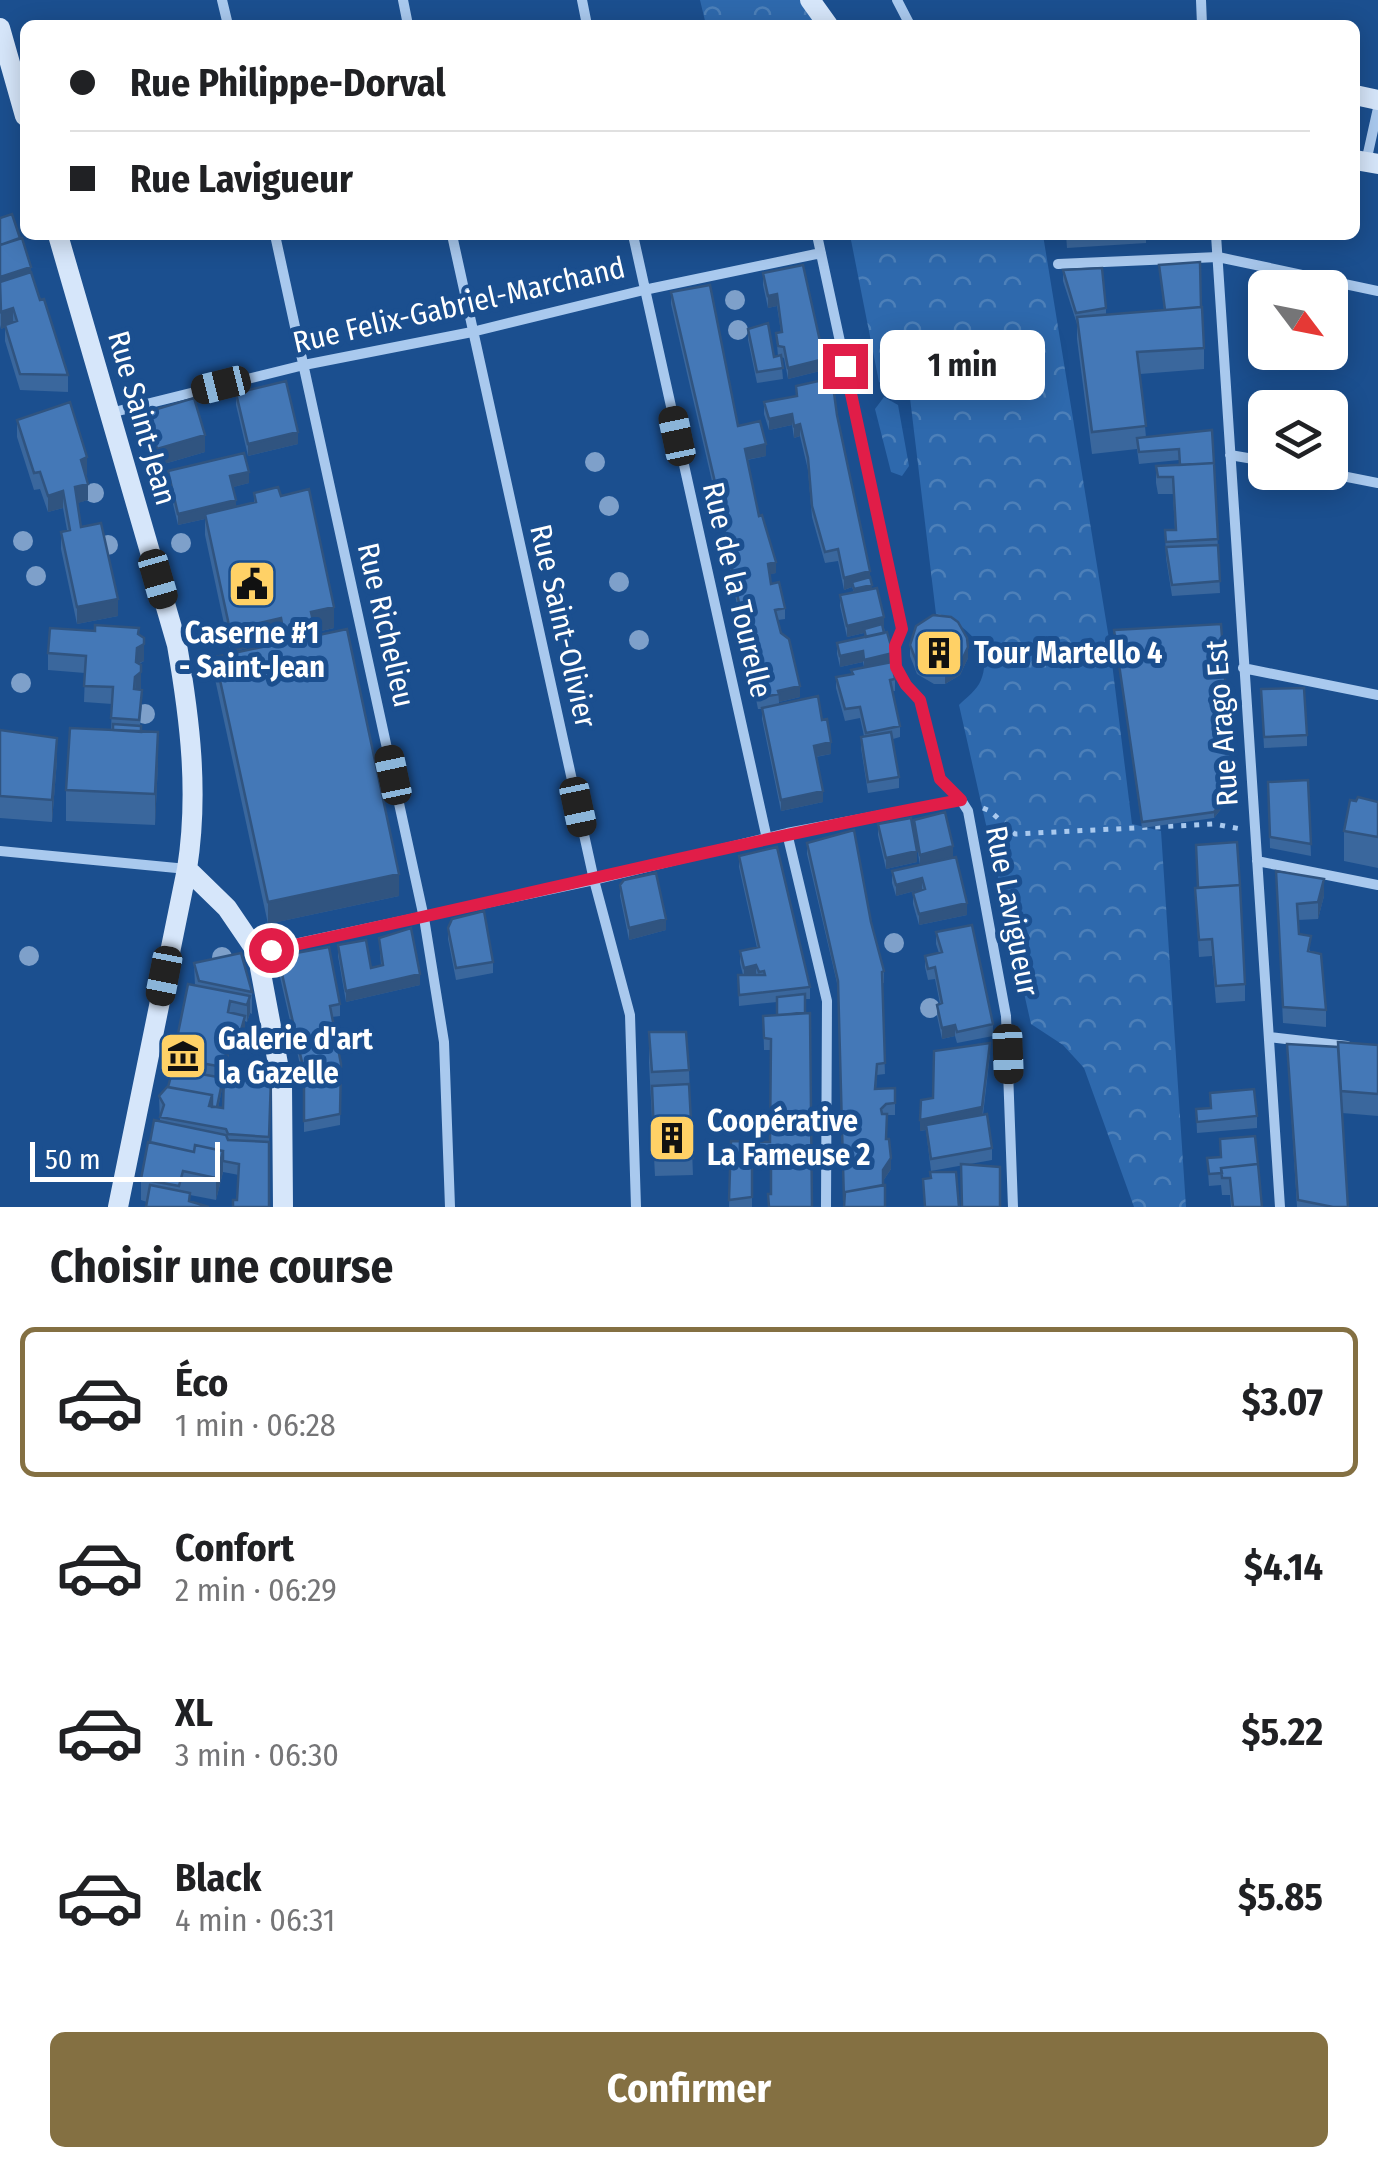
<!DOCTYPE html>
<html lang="fr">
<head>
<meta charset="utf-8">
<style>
  :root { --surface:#fff; --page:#f6f6f6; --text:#202124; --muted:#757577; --line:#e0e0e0; --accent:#847042 }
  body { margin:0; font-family:"Fira Sans Condensed",sans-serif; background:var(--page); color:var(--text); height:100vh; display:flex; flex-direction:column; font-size:38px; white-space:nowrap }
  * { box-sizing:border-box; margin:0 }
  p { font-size:32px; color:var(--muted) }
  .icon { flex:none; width:55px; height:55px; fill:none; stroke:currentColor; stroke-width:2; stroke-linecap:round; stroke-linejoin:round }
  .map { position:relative; height:1207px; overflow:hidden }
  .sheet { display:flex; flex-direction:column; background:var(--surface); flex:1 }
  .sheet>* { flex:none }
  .top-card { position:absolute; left:20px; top:20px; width:1340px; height:220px; border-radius:15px; box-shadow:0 5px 25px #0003; display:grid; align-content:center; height:220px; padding:0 50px; background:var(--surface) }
  .needle { width:65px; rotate:122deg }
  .buttons { position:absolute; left:1248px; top:270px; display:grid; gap:20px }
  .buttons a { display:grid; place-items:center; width:100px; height:100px; border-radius:15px; background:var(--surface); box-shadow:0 5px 25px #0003; font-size:50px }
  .scale { position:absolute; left:30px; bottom:25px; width:190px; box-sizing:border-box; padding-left:10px; border:5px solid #fff; border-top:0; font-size:28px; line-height:35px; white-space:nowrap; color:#fff; -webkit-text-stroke:8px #1b4f8f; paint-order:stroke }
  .end { position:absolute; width:45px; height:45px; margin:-22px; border:12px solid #e11d48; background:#fff; box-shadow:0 0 0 5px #fff }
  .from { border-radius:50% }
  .bubble { position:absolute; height:70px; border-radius:15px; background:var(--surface); box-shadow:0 5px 25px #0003; font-size:32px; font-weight:700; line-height:70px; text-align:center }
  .car { position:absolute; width:30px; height:60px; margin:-30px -15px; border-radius:12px; box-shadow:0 0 8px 2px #0007; background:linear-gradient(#222 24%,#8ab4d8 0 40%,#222 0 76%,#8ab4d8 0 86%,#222 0) }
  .top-card b { display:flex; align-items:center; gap:35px; height:95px; font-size:38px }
  .top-card b+b { border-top:2px solid var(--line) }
  .top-card i { width:25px; height:25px; background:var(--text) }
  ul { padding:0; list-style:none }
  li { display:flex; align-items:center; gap:30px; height:150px; margin:0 20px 15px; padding:0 30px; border:5px solid transparent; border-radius:15px }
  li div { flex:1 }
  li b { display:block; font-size:38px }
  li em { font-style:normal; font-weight:700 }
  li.active { border-color:var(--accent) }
  li>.icon { width:90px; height:90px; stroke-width:1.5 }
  h2 { padding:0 50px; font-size:45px; line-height:120px }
  .primary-button { display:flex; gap:20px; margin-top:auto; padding:20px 50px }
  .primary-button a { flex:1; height:115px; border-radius:15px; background:var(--accent); color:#fff; font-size:40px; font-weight:700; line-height:115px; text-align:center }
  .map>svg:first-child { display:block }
  .forest { fill:url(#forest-crowns) }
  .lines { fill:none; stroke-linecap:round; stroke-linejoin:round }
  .path { stroke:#a9c9ee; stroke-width:5; stroke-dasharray:5 8; stroke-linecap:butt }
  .street { stroke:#a9c9ee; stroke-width:10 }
  .secondary { stroke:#d6e6fa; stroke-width:20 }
  .tree { fill:#7ea0ca }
  .wall { fill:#3a679d; fill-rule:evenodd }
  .shaded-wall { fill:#305480 }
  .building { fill:#4478b7; stroke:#305480; stroke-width:2.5 }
  .route { stroke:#e11d48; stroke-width:12 }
  .labels { text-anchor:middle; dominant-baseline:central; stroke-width:10; stroke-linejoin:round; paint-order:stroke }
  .street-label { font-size:30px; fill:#fff; stroke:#1b4f8f }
  .poi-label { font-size:30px; font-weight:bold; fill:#fff; stroke:#1b4f8f; text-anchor:start }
</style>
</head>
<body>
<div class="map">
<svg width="1378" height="1207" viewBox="0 0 1378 1207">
  <defs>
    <pattern id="forest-crowns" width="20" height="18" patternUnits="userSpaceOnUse" patternTransform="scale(2.5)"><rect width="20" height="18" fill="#2e69ad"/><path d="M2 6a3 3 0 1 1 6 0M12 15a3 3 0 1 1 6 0" fill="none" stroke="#4d80b9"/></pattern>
  </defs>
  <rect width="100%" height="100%" fill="#1b4f8f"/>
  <path class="forest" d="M700 0H810L828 25H706Z
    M850 235H1043L1109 639 1132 824 1161 831 1186 1207H1134L1084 1068 1063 1045 1031 1024 959 705C966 698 977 690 981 680 994 648 964 623 936 614L910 398 879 382Z
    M884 397 898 405 909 466 902 476 891 472 875 409Z"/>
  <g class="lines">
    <path class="path" d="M983 808 990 811 1015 834 1214 824 1241 829"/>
    <path class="street" d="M222 0 228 25
      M403 0 408 25
      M582 0 587 25
      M897 0 910 25
      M1201 0 1202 25
      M1366 162 1378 108
      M275 235 424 918 444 1042 450 1207
      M452 235 594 880 630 1015 636 1207
      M633 235 767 839
      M817 235 902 629 895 646 896 667 906 685 920 700 940 779 961 800 968 811 1006 1016 1013 1207
      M1216 235 1280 1207
      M1058 264 1218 257 1378 291
      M110 413 304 365 472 332 644 290 821 253
      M1230 455 1265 461
      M1322 472 1378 483
      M1243 668 1378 695
      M787 833 827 1001 826 1207
      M0 851 187 869
      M1257 861 1378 885
      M257 952 594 880 787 833 961 800
      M1269 1037 1347 1046"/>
    <path class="secondary" d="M810 0 828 25
      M0 28 25 116
      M1355 95 1378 100
      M1355 160 1378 164
      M58 235 177 645C190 720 199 793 187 869L118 1207
      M187 869 227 908 257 952 282 1085 283 1207"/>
  </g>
  <g class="tree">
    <circle cx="735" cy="300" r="10"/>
    <circle cx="738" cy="330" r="10"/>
    <circle cx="595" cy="462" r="10"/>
    <circle cx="94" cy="493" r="10"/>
    <circle cx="609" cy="506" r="10"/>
    <circle cx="23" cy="541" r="10"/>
    <circle cx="181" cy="543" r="10"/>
    <circle cx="108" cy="545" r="10"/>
    <circle cx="36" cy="576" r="10"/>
    <circle cx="619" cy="582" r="10"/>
    <circle cx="639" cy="640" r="10"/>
    <circle cx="21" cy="683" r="10"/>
    <circle cx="145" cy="714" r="10"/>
    <circle cx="894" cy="943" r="10"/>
    <circle cx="29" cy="956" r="10"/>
    <circle cx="222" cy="957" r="10"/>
    <circle cx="930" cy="1008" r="10"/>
  </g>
  <path class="wall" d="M0 218 31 272 68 375V392L20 390 5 341V327L1 329 0 325Z
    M1066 235H1146V243L1067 248Z
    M1162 235H1197V238L1162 240Z
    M1159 265 1204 348V369L1140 374 1146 437 1214 463 1220 593 1172 596 1166 558 1165 530H1175L1173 494H1158L1156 483V466L1179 465V460L1139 464 1137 449 1092 454 1077 339V324L1063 281V270L1106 308V315L1164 310Z
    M763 273 824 370 788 379 784 358 781 357 783 379 757 383 748 340V329L774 357 778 356 776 333 781 332 777 306 768 308 763 285Z
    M671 292 738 426 766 456 747 460 759 516 776 573 770 574 771 584 785 608V619L778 620 800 697 779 702V704L831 754 816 757 823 802 781 811 762 719V709H758L714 490 671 304Z
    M796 386 837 415 872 589 884 628 895 679V691H893L900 726V737L893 739 899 777V788L868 793 861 748V737L864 736 860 718 845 721 836 688V677L851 675V670L864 667 863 662 840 667 837 654V643L865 637 864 633 847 637 840 606V595L854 592 852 587 844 590 838 561 825 563 812 517 808 470 800 436 794 438 792 425 769 430 764 414V402L796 396Z
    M236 393 298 444 248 456 236 405Z
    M147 412 205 452 157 466 147 429Z
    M17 420 87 474 85 475 88 500 77 503 81 527 118 616 77 624 61 549V532L67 530 63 508 48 512 40 489 34 490 17 437Z
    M168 471 249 483 233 487 236 506 254 502V493L281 496 334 628 313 633V636L399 896 268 924 215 679V657L282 643 281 640 230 652 205 535V519L178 525 168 483Z
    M1114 630 1233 794 1214 818 1142 828Z
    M138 634 144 661 139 664 141 688 140 689 142 706 140 726 141 732 158 763 155 825 66 821V790L111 730 112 704 84 702 85 673 48 670V653Z
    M910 645 968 658 960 675 945 684H934L917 674 910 656Z
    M1261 689 1307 735V746L1264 748Z
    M0 730 57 760 52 822 0 818Z
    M1308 780 1311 856 1270 848 1268 782Z
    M1378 802V868L1344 861V831Z
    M914 820 953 857 967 915 919 925 913 904V893L922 889 896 896 892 883V871L920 865 914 831Z
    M878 824 917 862 886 869 878 835Z
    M807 843 871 922 884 971V983H882L885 1074 877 1075 876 1089 895 1088V1115H887V1139L891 1169 883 1181 807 854Z
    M739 856 810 987V999H805L771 1194V1169L752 1168V1207H729L731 1141 770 1142 771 1050H764L763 1016 777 1015V1002L739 1006 738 975H743L740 963V951L757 948 739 867Z
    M1276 871 1324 896 1318 919 1298 920 1299 934 1311 952 1326 1010V1027L1283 1023Z
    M620 885 666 930 629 940 620 896Z
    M1195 888 1245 984V1001L1216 1003 1212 956 1199 957Z
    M448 928 493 962V973L456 980 448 939Z
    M936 932 993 1024V1036L957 1043 955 1036 942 1039 937 1016V1005L940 1004 935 979 928 980 925 967V956L939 953 936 944Z
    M379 938 420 985 346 1002 338 956V945L371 968 381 965Z
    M194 963 252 992V1014L250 1013 247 1022 245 1021V1033L241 1047 231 1045 224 1076 271 1078 269 1151 237 1200 239 1175 223 1172 216 1200 190 1195 147 1202 141 1200V1179L150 1142 160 1122 159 1096 168 1087 173 1069V1058L195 986ZM224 1079 223 1108H218Z
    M280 965 340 1004V1016L332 1017 341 1064 340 1125 304 1132V1082L280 977Z
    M649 1032 689 1070 693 1175 655 1176 649 1063Z
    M1287 1044 1338 1047 1378 1045V1116L1342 1113 1348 1207H1297Z
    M990 1054 983 1115 992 1148V1160L931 1171 926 1130 920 1131 933 1098Z
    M1210 1093 1257 1116V1128L1197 1133 1196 1109 1210 1108Z
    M1220 1139 1262 1207H1231L1230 1195H1222L1221 1185 1209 1186 1207 1158 1220 1157Z"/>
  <path class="shaded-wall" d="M31 267V289L0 298V277Z
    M777 294V306L768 308V296Z
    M13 308V325L1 329V312Z
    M824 359V370L788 379V368Z
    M792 414V425L769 430V419Z
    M800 424V436L794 438V426Z
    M298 432V444L248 456V444Z
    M205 435V452L157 466V449Z
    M766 444V456L745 460V449Z
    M87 457V474L81 476V460Z
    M249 472V483L230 488V476Z
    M88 484V500L75 504V487Z
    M63 491V508L48 512V496Z
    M236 500V511L205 514V519L178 525V514Z
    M776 562V573L768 575V564Z
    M870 571V582H852V587L844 590V578Z
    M872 585V591L854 594V589Z
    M118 599V616L77 624V607Z
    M334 607V628L313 633V643L283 651V629L311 612Z
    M884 617V628L865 633 864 629V633L847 637V626Z
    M281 618V640L230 652V630Z
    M144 638V661L137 664 141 672V688L135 694 137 648Z
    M968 647V658L960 675 945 684V672Z
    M863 651V662L840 667V656Z
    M893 653V664L864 671V660Z
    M800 686V697L779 702 778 691Z
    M158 732V763L155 825V794Z
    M57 738V760L52 822V800Z
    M831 742V754L814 757V746Z
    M1233 788V794L1214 818V812Z
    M823 791V802L781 811V800Z
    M953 846V858L920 866V855Z
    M917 851V862L886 869V858Z
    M399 874V896L268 924V902Z
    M922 878V889L896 896V885Z
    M1324 879V896L1318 919V902Z
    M967 903V915L919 925V914Z
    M666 919V930L629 940V928Z
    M756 965V976L744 979V968Z
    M420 974V985L346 1002V991Z
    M250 996V1013L247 1022V1005Z
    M245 1016V1033L241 1047V1030Z
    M955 1025V1036L942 1039V1028Z
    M231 1028V1045L216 1115 223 1078V1067Z
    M990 1043 982 1118 920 1131V1120Z
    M223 1151V1172L216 1200V1178Z
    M891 1158V1169L883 1181V1170Z"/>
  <path class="building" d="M12 214 20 238 0 245V218Z
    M22 238 31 267 0 277V245Z
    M1200 262 1201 307 1165 310 1159 265Z
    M803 265 824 359 788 368 784 347 778 346 776 333 782 332 777 294 768 296 763 273Z
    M1102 268 1106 308 1076 313 1063 270Z
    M31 272 40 300 44 299 68 375 20 374 5 325 17 321 13 308 1 312 0 282Z
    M710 285 738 426 760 421 766 444 745 449 759 516 762 515 776 562 768 564 771 584 779 582 785 608 775 610 781 633 789 639 800 686 778 691 779 694 758 698 714 478 671 292Z
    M1202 307 1204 348 1137 352 1146 426 1092 432 1077 317Z
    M768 323 774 357 781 355 783 368 757 372 748 329Z
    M832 378 837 415 870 571 844 578 838 549 825 552 812 506 808 458 800 424 794 426 792 414 769 419 764 402 797 396 796 386Z
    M286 381 298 432 248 444 236 393Z
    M194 398 205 435 157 449 147 412Z
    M70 402 87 457 81 460 88 484 75 487 81 527 101 523 118 599 77 607 61 532 70 530 63 491 48 496 40 472 34 473 17 420Z
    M1212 430 1214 463 1180 465 1179 449 1139 452 1137 438Z
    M244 453 249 472 230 476 236 500 178 514 168 471Z
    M1214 463 1218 539 1166 542 1165 530H1176L1173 477H1158L1156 466Z
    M278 487 281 496 309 489 334 607 311 612 313 621 283 629 281 618 230 630 205 514 256 502 254 493Z
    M1218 545 1220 581 1172 585 1166 547Z
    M870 577 872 585 854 589 852 582Z
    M877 588 884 617 847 626 840 595Z
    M933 615 951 617 958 622 967 638 968 647 960 664 945 672H934L917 663 910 645 916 626Z
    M882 624 884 633 866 637 864 629Z
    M1221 624 1233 788 1214 812 1142 822 1114 630Z
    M95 625 139 628 138 634 144 638V644L137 648 136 662 141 665V672L135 677 134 689 142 690 139 720 111 718 113 687 84 686 86 656 48 653 50 628 95 631Z
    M347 629 399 874 268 902 215 657Z
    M887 632 893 653 864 660 863 651 840 656 837 643Z
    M892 662 895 679 890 680 900 726 866 733 860 707 845 709 836 677 853 674 851 670Z
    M1304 688 1307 735 1264 737 1261 689Z
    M818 696 822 720 827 719 831 742 814 746 823 791 781 800 762 708Z
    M113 724 141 726V732L113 730Z
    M70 728 158 732 155 794 66 790Z
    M0 730 57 738 52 800 0 796Z
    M891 732 899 777 868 782 861 737Z
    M1308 780 1311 844 1270 837 1268 782Z
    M1358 797 1378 802V837L1344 831 1350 800 1356 801Z
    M945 812 953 846 920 855 914 820Z
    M911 818 917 851 886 858 878 824Z
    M854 830 871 922 884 971 882 972 885 1063 877 1064 875 1089 895 1088V1103L886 1104 881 1109 882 1114H887L886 1139H889L891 1158 883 1170V1185L845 1192 844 1201 838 981 807 843Z
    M1237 842 1240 885 1198 888 1196 845Z
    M777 847 810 987 739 995 738 975H765L764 971 759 972 756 965 744 968 740 951 759 947 739 856Z
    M956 857 967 903 919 914 913 893 925 889 922 878 896 885 892 871Z
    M1276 871 1324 879 1318 902 1297 904 1299 934 1311 936 1308 951 1321 954 1326 1010 1283 1007Z
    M656 873 666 919 629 928 620 885 624 880Z
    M1240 885 1245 984 1216 986 1212 939 1199 940 1195 888Z
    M484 911 493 962 456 968 448 928 452 919Z
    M972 925 993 1024 957 1032 955 1025 942 1028 937 1005 942 1003 935 967 928 969 925 956 942 952 936 932Z
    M411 928 420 974 346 991 338 945 366 940 371 968 383 965 379 938Z
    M329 947 340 1004 330 1006 341 1064 340 1114 304 1121V1071L280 965 285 955Z
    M241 953 252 992 199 981 194 963Z
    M188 984 250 996 247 1005 230 1001 228 1012 245 1016 241 1030 231 1028 223 1067 173 1058Z
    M805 994V1013L777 1015V997Z
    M810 1013 812 1207H769L768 1194H771V1157H752V1197L729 1200 731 1141 770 1142 771 1039 764 1038 763 1016Z
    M649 1032H686L689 1070 652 1072Z
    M1338 1042 1378 1045V1094L1341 1091Z
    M990 1043 982 1107 920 1120 921 1100 933 1098 934 1051Z
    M1287 1044 1338 1047 1348 1207H1333L1298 1200Z
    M173 1069 223 1078 217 1107H212V1095L168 1087Z
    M224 1076 271 1078 269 1137 228 1134 226 1129 160 1117 164 1105 159 1096 167 1087 212 1095 209 1106 223 1108Z
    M689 1084 693 1158 655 1160 652 1086Z
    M1254 1089 1257 1116 1197 1122 1196 1109 1211 1108 1210 1093Z
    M987 1114 992 1148 931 1159 926 1125Z
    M154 1120 226 1135 228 1140 269 1142V1207H233V1200H237L239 1164 223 1161V1151L195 1145 194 1152 150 1142Z
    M1255 1136 1258 1164 1221 1168 1222 1173 1209 1174 1207 1158 1221 1157 1220 1139Z
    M148 1142 194 1152 195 1145 223 1151 216 1178 183 1171 179 1186 141 1179Z
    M961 1164 1000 1167V1207H962Z
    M1258 1164 1262 1207H1233L1230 1178H1222L1221 1168Z
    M930 1172H956L959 1207H925L923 1179 931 1178Z
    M150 1185 190 1193 189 1201 209 1207H146Z
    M885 1185V1207H844L845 1192Z"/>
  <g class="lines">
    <path class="route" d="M271 950C501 902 730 843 961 800L940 779 920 700 906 685 896 667 895 646 902 629 845 366"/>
  </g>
  <defs>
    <g id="civic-square" transform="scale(2.5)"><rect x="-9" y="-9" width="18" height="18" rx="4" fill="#ffd166" stroke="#1b4f8f"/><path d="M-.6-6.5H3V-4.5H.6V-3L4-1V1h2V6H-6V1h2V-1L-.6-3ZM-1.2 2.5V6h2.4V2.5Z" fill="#111"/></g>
    <g id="building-square" transform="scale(2.5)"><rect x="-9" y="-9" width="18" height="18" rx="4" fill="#ffd166" stroke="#1b4f8f"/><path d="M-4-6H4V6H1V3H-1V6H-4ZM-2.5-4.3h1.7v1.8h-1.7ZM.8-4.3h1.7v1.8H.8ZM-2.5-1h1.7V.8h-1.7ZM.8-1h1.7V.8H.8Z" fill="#111"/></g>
    <g id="museum-square" transform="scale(2.5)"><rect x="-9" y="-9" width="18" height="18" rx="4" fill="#ffd166" stroke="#1b4f8f"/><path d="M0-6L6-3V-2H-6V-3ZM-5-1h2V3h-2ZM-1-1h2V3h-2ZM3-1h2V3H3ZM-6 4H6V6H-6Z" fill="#111"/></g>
  </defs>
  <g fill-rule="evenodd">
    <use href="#civic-square" x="252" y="584"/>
    <use href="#building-square" x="939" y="653"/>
    <use href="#museum-square" x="183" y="1056"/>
    <use href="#building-square" x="672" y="1138"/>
  </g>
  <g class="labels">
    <g class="street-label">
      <text transform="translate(459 305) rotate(-13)">Rue Felix-Gabriel-Marchand</text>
      <text transform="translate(142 418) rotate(74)">Rue Saint-Jean</text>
      <text transform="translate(737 590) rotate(77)">Rue de la Tourelle</text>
      <text transform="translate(386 625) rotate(77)">Rue Richelieu</text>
      <text transform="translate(563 626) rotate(77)">Rue Saint-Olivier</text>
      <text transform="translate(1222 723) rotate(-94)">Rue Arago Est</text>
      <text transform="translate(1012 911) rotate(79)">Rue Lavigueur</text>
    </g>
    <g class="poi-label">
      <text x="252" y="633" text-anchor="middle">Caserne #1<tspan x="252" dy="34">- Saint-Jean</tspan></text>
      <text x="974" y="653">Tour Martello 4</text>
      <text x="218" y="1039">Galerie d'art<tspan x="218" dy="34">la Gazelle</tspan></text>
      <text x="707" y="1121">Coopérative<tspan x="707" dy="34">La Fameuse 2</tspan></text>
    </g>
  </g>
</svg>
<div class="buttons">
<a><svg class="needle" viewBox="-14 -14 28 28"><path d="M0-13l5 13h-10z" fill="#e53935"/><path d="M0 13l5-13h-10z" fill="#757577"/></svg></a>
<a><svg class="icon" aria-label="layers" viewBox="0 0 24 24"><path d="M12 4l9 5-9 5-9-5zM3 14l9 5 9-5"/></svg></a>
</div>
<div class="scale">50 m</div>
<i class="end from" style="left:271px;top:950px"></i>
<i class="end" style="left:845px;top:366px"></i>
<div class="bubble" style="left:880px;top:330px;width:165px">1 min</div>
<i class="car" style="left:221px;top:385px;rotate:256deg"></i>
<i class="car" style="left:677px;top:436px;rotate:348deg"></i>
<i class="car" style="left:158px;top:579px;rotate:164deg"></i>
<i class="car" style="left:393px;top:775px;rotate:348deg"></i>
<i class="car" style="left:578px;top:807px;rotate:168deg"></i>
<i class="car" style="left:164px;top:976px;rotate:191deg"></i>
<i class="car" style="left:1008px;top:1054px;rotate:178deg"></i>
<div class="top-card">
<b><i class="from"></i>Rue Philippe-Dorval</b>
<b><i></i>Rue Lavigueur</b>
</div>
</div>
<section class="sheet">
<h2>Choisir une course</h2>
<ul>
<li class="active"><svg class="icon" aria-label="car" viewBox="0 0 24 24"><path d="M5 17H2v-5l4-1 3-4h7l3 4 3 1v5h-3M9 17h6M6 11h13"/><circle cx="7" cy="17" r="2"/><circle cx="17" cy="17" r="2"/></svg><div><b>Éco</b><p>1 min · 06:28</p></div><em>$3.07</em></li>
<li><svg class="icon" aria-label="car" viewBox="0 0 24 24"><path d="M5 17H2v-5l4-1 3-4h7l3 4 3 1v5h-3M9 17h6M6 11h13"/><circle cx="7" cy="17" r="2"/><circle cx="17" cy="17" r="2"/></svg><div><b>Confort</b><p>2 min · 06:29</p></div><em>$4.14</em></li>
<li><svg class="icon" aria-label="car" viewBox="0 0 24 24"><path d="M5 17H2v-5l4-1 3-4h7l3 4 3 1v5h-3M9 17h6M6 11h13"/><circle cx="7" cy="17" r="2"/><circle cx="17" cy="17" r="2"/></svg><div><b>XL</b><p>3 min · 06:30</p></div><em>$5.22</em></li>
<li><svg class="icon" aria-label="car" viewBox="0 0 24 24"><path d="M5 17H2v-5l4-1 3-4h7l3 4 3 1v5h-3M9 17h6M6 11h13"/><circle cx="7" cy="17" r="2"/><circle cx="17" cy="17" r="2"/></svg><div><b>Black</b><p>4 min · 06:31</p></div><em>$5.85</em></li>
</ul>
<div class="primary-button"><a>Confirmer</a></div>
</section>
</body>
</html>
